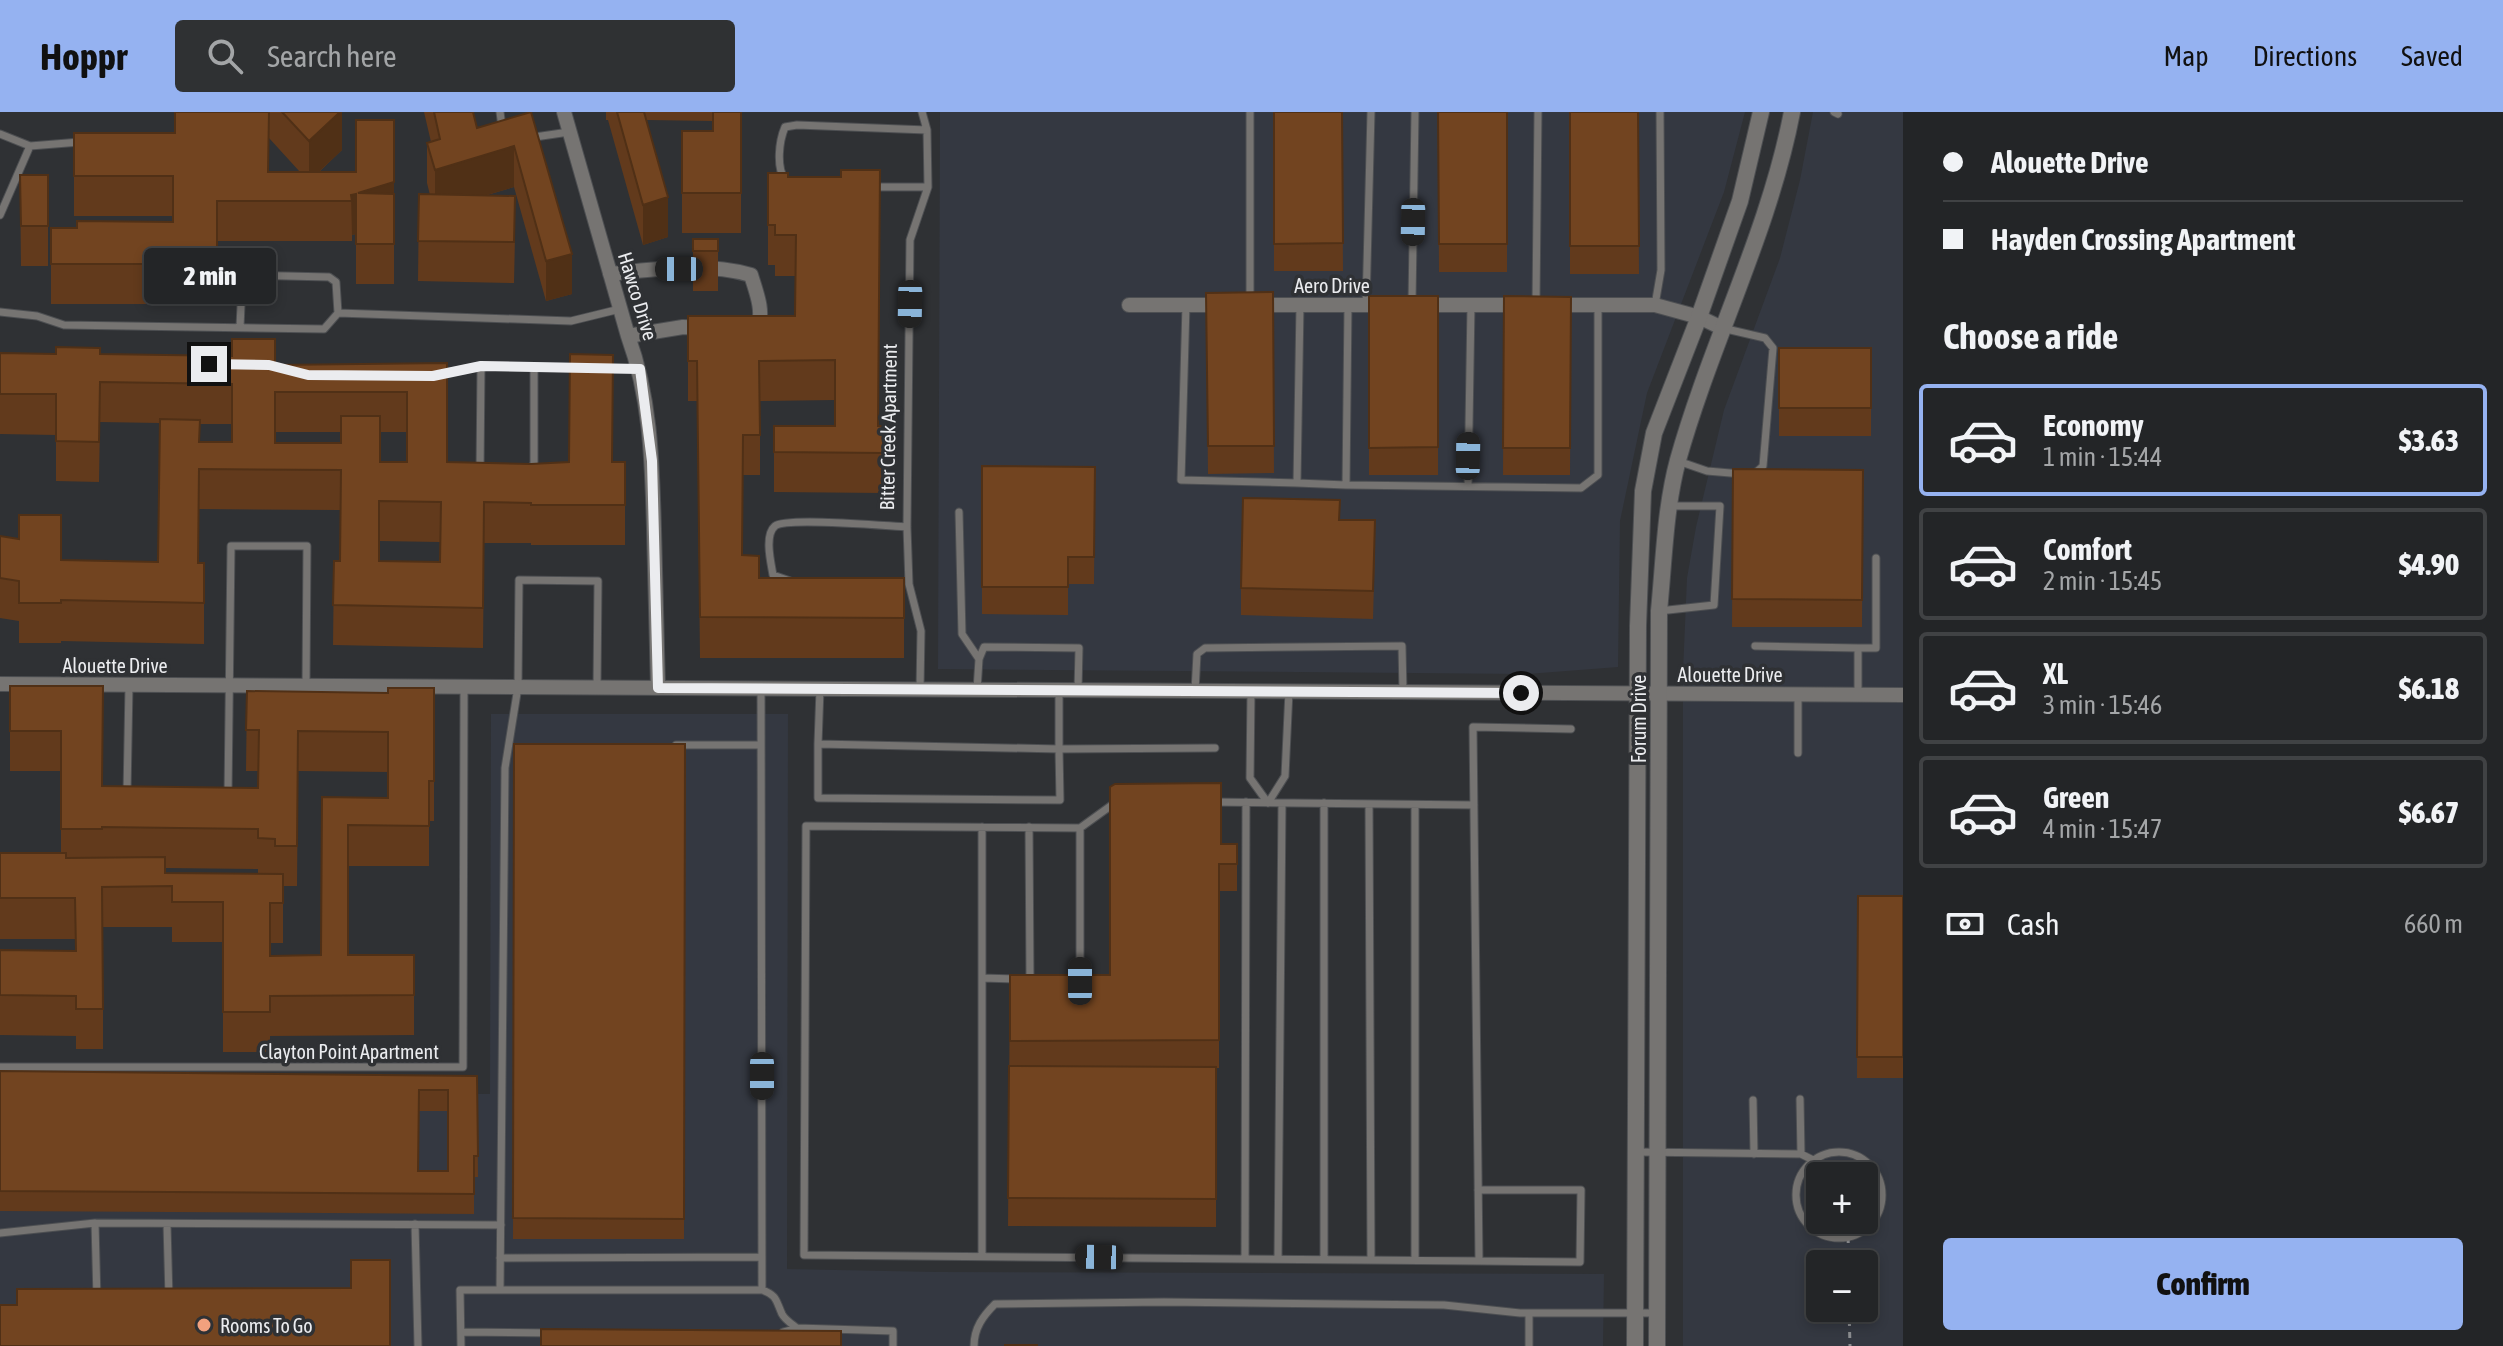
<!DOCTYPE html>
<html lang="en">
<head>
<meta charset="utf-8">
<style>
  :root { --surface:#232527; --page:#2f3133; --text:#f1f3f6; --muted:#a3a5a7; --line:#404244; --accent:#95b2f1 }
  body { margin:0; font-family:"Asap Condensed",sans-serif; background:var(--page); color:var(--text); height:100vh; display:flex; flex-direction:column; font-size:30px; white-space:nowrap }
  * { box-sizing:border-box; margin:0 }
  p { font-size:26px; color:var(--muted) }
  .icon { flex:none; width:44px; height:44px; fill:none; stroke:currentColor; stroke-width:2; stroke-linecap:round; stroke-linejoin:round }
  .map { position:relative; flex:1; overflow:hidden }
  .side { display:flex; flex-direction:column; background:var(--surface); width:600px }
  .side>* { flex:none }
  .hud { display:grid; align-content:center; height:176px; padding:0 40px; background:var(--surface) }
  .buttons { position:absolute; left:1806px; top:1050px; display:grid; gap:16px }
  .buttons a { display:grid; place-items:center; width:72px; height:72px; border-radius:8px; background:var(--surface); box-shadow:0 4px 12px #0003,0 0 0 2px var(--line); font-size:40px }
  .end { position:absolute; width:36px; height:36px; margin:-18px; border:10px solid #ebecef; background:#111; box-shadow:0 0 0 4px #111 }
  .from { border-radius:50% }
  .bubble { position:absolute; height:56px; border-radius:8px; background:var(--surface); box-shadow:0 4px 12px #0003,0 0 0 2px var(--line); font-size:26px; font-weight:800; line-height:56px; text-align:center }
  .car { position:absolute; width:24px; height:48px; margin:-24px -12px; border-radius:10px; box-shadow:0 0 6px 2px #0007; background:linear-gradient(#222 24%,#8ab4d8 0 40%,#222 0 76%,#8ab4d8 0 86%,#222 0) }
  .hud b { display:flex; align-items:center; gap:28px; height:76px; font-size:30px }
  .hud b+b { border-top:2px solid var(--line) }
  .hud i { width:20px; height:20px; background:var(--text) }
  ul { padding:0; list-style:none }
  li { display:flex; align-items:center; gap:24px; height:112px; margin:0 16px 12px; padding:0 24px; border:4px solid var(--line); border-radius:8px }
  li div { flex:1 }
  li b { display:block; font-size:30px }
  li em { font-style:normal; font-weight:800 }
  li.active { border-color:var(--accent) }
  li>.icon { width:72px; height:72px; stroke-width:1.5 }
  h2 { padding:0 40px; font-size:36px; line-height:96px }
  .pay { display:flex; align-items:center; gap:20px; height:88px; padding:0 40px; font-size:30px }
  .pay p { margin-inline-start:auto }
  .primary-button { display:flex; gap:16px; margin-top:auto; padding:16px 40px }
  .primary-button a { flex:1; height:92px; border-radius:8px; background:var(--accent); color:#111; font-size:32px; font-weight:800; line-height:92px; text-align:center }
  header { display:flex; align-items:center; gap:48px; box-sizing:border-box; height:112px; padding:0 40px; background:var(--accent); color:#111 }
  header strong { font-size:38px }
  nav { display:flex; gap:44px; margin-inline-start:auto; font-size:28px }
  .search { width:560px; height:72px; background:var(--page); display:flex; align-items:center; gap:20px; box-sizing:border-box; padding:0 28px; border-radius:8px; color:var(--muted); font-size:30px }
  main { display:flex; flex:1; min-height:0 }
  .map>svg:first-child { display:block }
  .built { fill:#343841; fill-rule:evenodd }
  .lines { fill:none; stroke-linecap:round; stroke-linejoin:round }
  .service-casing { stroke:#4d4f52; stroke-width:9 }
  .minor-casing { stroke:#4d4f52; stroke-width:16 }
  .tertiary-casing { stroke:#4d4f52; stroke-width:18 }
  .path { stroke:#8a8c8f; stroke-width:3; stroke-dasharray:6 6; stroke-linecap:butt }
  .service { stroke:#767472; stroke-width:7 }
  .minor { stroke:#767472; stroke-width:14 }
  .tertiary { stroke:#767472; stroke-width:16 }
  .wall { fill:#623a1c; fill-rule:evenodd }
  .shaded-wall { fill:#503016 }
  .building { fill:#724420; stroke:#503016; stroke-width:2; fill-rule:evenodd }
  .route { stroke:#ebecef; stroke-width:10 }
  .poi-dot { fill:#f2a17e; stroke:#2f3134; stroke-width:3 }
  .labels { text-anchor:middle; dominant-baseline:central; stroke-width:7; stroke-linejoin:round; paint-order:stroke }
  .street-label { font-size:20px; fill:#ebecef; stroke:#2f3134 }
  .poi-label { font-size:20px; fill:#ebecef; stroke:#2f3134; text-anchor:start }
</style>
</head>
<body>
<header>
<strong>Hoppr</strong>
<div class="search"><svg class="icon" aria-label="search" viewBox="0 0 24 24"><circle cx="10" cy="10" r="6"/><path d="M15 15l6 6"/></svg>Search here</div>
<nav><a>Map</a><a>Directions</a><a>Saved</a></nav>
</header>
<main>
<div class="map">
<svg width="1903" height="1234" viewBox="0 0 1903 1234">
  <rect width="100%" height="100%" fill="#2f3134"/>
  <path class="built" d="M940 0H1745L1724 80 1647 281 1620 409 1618 555 1527 562 938 557Z
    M1813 0H1903V1234H1683V560L1687 466 1696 415 1724 298 1780 146 1800 68ZM1820 1064H1864V1108H1820ZM1820 1152H1864V1196H1820Z
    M491 602H788L787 1157 937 1160 1604 1162 1603 1234H0V979L490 982Z"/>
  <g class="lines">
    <g class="service-casing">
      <path id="service" d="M500 0 502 15
        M1250 0V190
        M1834 0 1838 2
        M0 22 30 34
        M528 26 569 20
        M785 68C776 55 779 29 785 15L797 13 927 18
        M872 75H928
        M0 103 30 34 80 30
        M1412 190 1415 0
        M1536 191 1538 0
        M1186 193 1181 368 1297 371
        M1300 193 1297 371 1346 373 1348 194
        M1366 193 1371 0
        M1655 193 1661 158 1660 0
        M0 200 37 204 64 213 324 217 338 201 571 209 620 197
        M240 215 242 171 248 163 329 165 336 170 338 201
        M1722 216 1765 226 1773 236 1763 354 1754 362
        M604 257H640
        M441 262 481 254 576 256
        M1678 349 1707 359 1742 362
        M531 357 534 351V255
        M480 360 481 254
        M1346 373 1581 376 1598 363V194
        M1468 374 1471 193
        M959 400 962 522 979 547
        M790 469 773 463C771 451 764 423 775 414 787 405 886 414 907 415
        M1659 499 1714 493 1720 394H1670
        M1755 534 1858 536V582
        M1858 536H1876V446
        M920 577 921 519 909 472 907 415 910 128 928 75 927 18 922 0
        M977 578 979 547 984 535 1079 536 1078 578
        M1059 578V637L1215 636
        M1195 579 1197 542 1205 536 1402 534 1403 580
        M1251 579 1250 666 1268 691
        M1798 582V641
        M818 632V686L1060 688 1059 637 818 632 820 577
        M676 633H761
        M127 682 129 573
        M228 684 231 434H307L306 574
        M1116 690 1080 716 806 714 804 1143 1479 1149 1473 615 1571 617
        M1212 690 1474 693
        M1268 691 1285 664 1289 579
        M1369 692 1371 1148
        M982 715V866L1016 867
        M1029 715 1030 868
        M1080 716V869
        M0 955H463L464 575
        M1800 987 1801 1042
        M1753 988 1754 1042
        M1796 1083a43 43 0 1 1 86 0a43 43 0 1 1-86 0Z
        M1636 1040 1801 1042 1813 1048
        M1478 1078H1581L1580 1150 1479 1149
        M95 1111 97 1187
        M167 1112 169 1186
        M415 1112 418 1234
        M0 1121 95 1111 501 1113
        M982 1144V866
        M500 1146 762 1145
        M1245 1147 1246 690
        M1278 1147 1282 691
        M1324 1147V691
        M1415 1148V693
        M500 1178 505 656 518 575 519 468 598 469 597 576
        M762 1178C777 1183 776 1189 782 1202 785 1208 792 1212 797 1216L893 1219V1234
        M461 1220 551 1221
        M783 1220 797 1216
        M461 1234 460 1178H762L761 577
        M974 1234C974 1216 983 1204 995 1192L1164 1190 1444 1193 1520 1201H1655
        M1529 1234V1201"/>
    </g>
    <g class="minor-casing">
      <path id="minor" d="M564 0 628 224C651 287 652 351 654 417 655 470 657 523 658 576
        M610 162C656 157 706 150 751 163 756 180 764 198 758 215L752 216
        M1129 193H1226
        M1255 193H1386
        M1419 193H1522
        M1555 193H1655L1699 205 1722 216
        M628 224 683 215 707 216
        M0 572 1903 583"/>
    </g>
    <g class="tertiary-casing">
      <path id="tertiary" d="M1635 1234 1638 514 1643 379 1654 321 1699 205 1740 89 1761 0
        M1657 1234 1659 499C1664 449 1665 396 1678 348 1711 230 1769 120 1792 0"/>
    </g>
    <path class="path" d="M1848 1125 1849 1152
      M1849 1196 1850 1234"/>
    <use href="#service" class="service"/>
    <use href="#minor" class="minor"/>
    <use href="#tertiary" class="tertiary"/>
  </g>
  <path class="wall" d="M175 0H342V38L319 60H356L394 8V172H356V122L352 123V129H217V183H154V192H51V116H77L173 110V104H74V21H175ZM269 26 300 60H269Z
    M424 0H473L477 16 531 0 572 182 546 189 514 75 484 84 515 125 514 171 418 169 419 82 430 83 427 71V31L431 30Z
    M606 0H741V121H682V19H713V9L647 8 668 125 643 133 608 8H606Z
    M1274 0H1342L1343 159H1274Z
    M1438 0H1507V160H1439Z
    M1570 0H1638L1639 162H1570Z
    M768 61 788 65 879 314H883V381L774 380V314H835V288L760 289V363H743V443L759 466H904V546H700L697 289H688V204H795L796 164H775V153H768Z
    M20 63H48V154H21Z
    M693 127H718V179H693Z
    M1273 180 1274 361 1208 362 1206 181Z
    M1369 184H1438V363H1369Z
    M1504 184 1571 185 1570 363H1503Z
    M1779 236H1871V324H1779Z
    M0 241 100 242 275 253 447 251V350L531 352 625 350V433H531V431H484L483 536 333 533 334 449H340V398L199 397 198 451H204V532L61 529V531H19V509L0 506V424L61 448 158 450 160 311 100 310 99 370 56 369V323L0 322ZM200 312H232V330H200ZM275 320H341V331H275ZM380 320H407V350H380ZM379 429 440 430V450L379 449Z
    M982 354 1095 355 1094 472H1068V503L982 502Z
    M1733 357 1863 358 1862 515H1732Z
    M1340 408 1375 436 1373 507 1241 503V476Z
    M10 574H103V674L258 676 259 659H246L247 579 388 581 434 576V709H429V754H348V843H414V923L270 924V940H223V830H172V815H103V937H76V924L0 923V838L75 839V827H0V741H61V659H10ZM298 659 388 660V686L322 685 321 843 270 844V831H283V774H297ZM165 756 258 757V762L165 761Z
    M514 632H685L684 1127H513Z
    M1221 732H1237V779H1219V956H1216V1115L1008 1114 1010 863H1110Z
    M1858 784H1903V966H1857Z
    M0 959 477 964 478 1065H474V1102L0 1099ZM419 999H448V1059H418Z"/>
  <path class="shaded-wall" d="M340 0H342V38L309 69V29Z
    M514 34V75L435 98V58Z
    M394 49V110L358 81Z
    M356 82V122L352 123 351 83Z
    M668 85V125L643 133V93Z
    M572 142V182L546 189V149Z"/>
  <path class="building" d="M175 0H269L268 60H356V8H394V70L358 81 394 82V132H356V82L351 83 352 89H217V143H154V152H51V116H77V109L173 110V64H74V21H175Z
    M282 0H340L309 29Z
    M434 0H473L477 16 531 0 572 142 546 149 514 34 435 58 427 31 440 27Z
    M617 0H644L668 85 643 93Z
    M713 0H741V81H682V19H713Z
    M1274 0H1342L1343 131 1274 132Z
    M1438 0H1507V132H1439Z
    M1570 0H1638L1639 134H1570Z
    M841 58H880L878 314H883V341L774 340V314H835V248L759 249 760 323H743L742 443 759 444V466H904V506L700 505 697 249H688V204H795L796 123H775V113H768V61H788V65H841Z
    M20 63H48V114H21Z
    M419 82 515 84 514 130 418 129Z
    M693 127H718V139H693Z
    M1273 180 1274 334H1208L1206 181Z
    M1369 184H1438V335L1369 336Z
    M1504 184 1571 185 1570 336H1503Z
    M232 227H275V253L447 251V350L531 352 569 350 570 242 613 243 612 350H625V393H531V391L484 390 483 496 333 493 334 449H340L341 358 199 357 198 451H204V491L61 488V491H19V469L0 466V424L19 427V403H61V448L158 450 160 307 200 308 199 330H232V272L100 270 99 330 56 329V282H0V241L56 242V235L100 236V242L232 244ZM275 280H407V350H380V304H341V331H275ZM379 389 441 390 440 450 379 449Z
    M1779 236H1871V296H1779Z
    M982 354 1095 355 1094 445H1068V475H982Z
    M1733 357 1863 358 1862 488 1732 487Z
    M1243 386 1340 388 1339 408H1375L1373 479 1241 476Z
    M10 574H103L102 674 258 676 259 618H246L247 579 388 581V576H434V669H429V714L348 713V843H414V883L270 884V900H223V790H172V774L102 775 103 897H76V884L0 883V838L76 839 75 786H0V741H66V746L165 745V761L283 762V791H270V844L321 843 322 685 388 686V620L298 619 297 734H275V727L258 726V717L102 715V717H61V619H10Z
    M514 632H685L684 1107 513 1106Z
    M1221 671V732H1237V752H1219V928L1010 929V863H1110V675L1115 672Z
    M1858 784H1903V945H1857Z
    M1009 954 1216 955V1087L1008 1086Z
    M0 959 477 964 478 1044H474V1082L0 1079ZM419 978H448V1059H418Z
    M351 1148H390V1234H0V1193H17V1177L351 1176Z
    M541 1217 841 1219V1234H541Z
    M1005 1233H1038L1005 1234Z"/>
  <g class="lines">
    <path class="route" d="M209 252 269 253 308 263 433 264 481 254 640 257 652 349 658 576 1521 581"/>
  </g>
  <circle class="poi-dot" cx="204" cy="1213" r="8"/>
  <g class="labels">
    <g class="street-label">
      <text x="1332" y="173">Aero Drive</text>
      <text transform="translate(638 184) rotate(73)">Hawco Drive</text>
      <text transform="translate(888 315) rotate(-89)">Bitter Creek Apartment</text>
      <text x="115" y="553">Alouette Drive</text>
      <text x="1730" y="562">Alouette Drive</text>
      <text transform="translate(1638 607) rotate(-90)">Forum Drive</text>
      <text x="349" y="939">Clayton Point Apartment</text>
    </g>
    <g class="poi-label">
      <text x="220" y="1213">Rooms To Go</text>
    </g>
  </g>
</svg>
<div class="buttons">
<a>+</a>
<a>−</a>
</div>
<i class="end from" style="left:1521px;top:581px"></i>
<i class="end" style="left:209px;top:252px"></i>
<div class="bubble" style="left:144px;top:136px;width:132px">2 min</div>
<i class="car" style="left:1413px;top:110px;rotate:181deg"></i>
<i class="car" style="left:679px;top:157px;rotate:270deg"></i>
<i class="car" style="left:910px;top:192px;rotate:181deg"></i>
<i class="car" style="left:1468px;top:344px;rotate:1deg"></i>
<i class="car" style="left:1080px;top:869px;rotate:0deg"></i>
<i class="car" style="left:762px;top:964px;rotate:180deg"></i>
<i class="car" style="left:1099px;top:1145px;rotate:271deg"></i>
</div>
<section class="side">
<div class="hud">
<b><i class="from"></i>Alouette Drive</b>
<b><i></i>Hayden Crossing Apartment</b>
</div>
<h2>Choose a ride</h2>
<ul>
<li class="active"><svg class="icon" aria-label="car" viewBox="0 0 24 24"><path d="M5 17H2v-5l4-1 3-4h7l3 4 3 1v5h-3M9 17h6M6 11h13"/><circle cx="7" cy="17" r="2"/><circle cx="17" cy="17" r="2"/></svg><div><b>Economy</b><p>1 min · 15:44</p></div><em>$3.63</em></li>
<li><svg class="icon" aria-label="car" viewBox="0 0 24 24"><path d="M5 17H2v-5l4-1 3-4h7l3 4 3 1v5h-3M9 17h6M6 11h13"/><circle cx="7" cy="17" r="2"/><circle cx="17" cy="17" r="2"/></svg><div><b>Comfort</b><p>2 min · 15:45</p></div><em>$4.90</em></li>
<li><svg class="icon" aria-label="car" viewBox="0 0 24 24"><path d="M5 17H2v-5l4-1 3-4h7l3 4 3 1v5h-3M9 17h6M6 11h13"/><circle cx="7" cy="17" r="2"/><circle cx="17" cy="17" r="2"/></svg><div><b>XL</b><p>3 min · 15:46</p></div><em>$6.18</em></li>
<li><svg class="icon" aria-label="car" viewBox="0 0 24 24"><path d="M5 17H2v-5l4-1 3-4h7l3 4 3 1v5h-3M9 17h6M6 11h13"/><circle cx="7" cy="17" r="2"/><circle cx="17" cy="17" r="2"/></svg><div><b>Green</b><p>4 min · 15:47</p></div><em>$6.67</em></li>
</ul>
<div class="pay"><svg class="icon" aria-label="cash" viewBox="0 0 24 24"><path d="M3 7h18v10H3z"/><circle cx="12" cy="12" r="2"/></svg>Cash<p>660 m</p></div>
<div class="primary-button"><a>Confirm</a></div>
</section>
</main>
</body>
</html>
